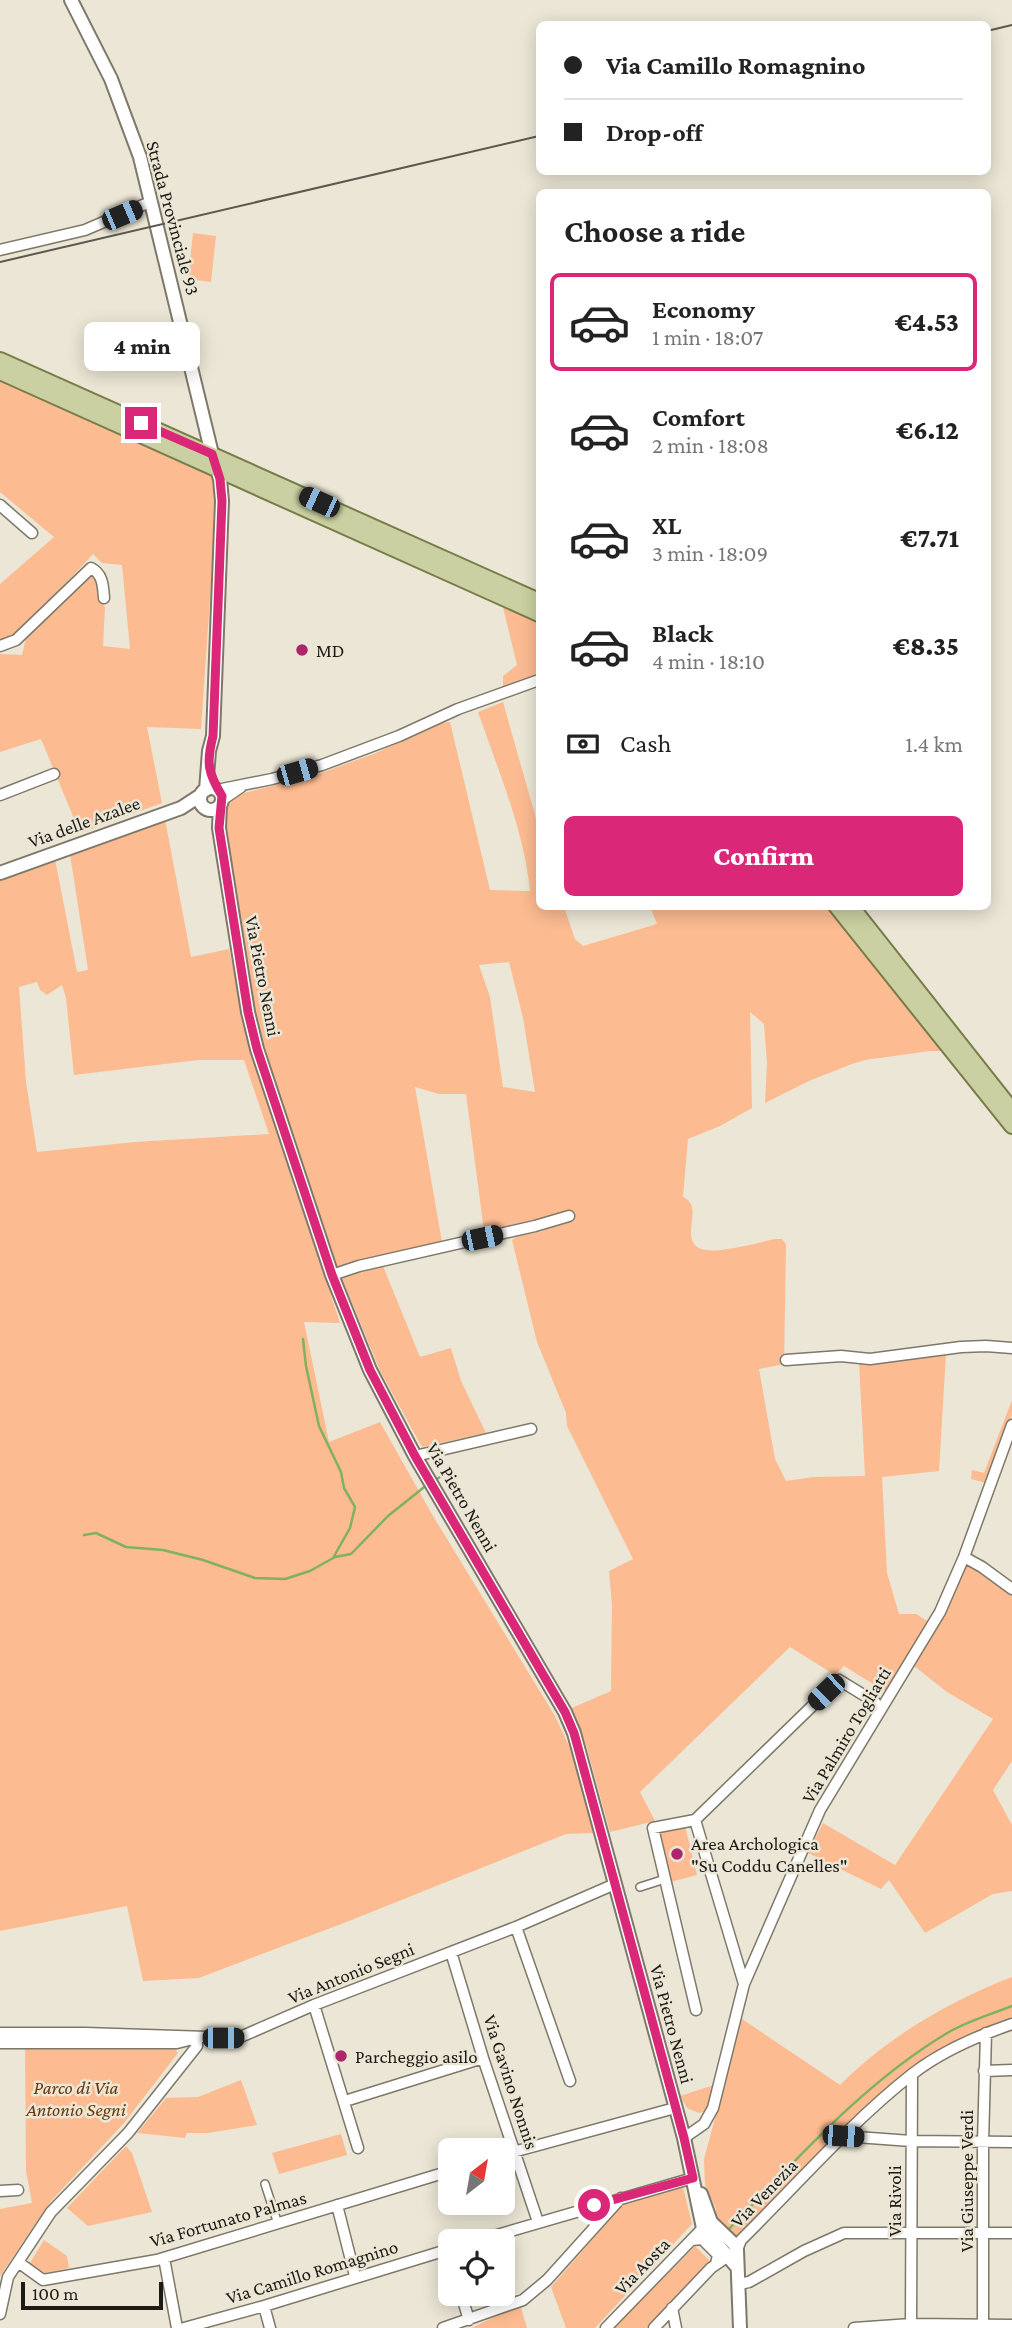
<!DOCTYPE html>
<html lang="en">
<head>
<meta charset="utf-8">
<style>
  :root { --surface:#fff; --page:#f2f2f2; --text:#222; --muted:#767676; --line:#e0e0e0; --accent:#db2777 }
  body { margin:0; font-family:"Crimson Pro",serif; background:var(--page); color:var(--text); height:100vh; display:flex; flex-direction:column; font-size:26px; white-space:nowrap }
  * { box-sizing:border-box; margin:0 }
  p { font-size:23px; color:var(--muted) }
  .icon { flex:none; width:38px; height:38px; fill:none; stroke:currentColor; stroke-width:2; stroke-linecap:round; stroke-linejoin:round }
  .map { position:relative; flex:1; overflow:hidden }
  .details { position:absolute; left:536px; top:189px; width:455px; height:721px; display:flex; flex-direction:column; background:var(--surface); border-radius:10px; box-shadow:0 4px 18px #0003 }
  .details>* { flex:none }
  .top-card { position:absolute; left:536px; top:21px; width:455px; height:154px; border-radius:10px; box-shadow:0 4px 18px #0003; display:grid; align-content:center; height:154px; padding:0 28px; background:var(--surface) }
  .needle { width:46px; rotate:31deg }
  .tools { position:absolute; left:438px; top:2138px; display:grid; gap:14px }
  .tools a { display:grid; place-items:center; width:77px; height:77px; border-radius:10px; background:var(--surface); box-shadow:0 4px 18px #0003; font-size:35px }
  .scale { position:absolute; left:21px; bottom:18px; width:142px; box-sizing:border-box; padding-left:7px; border:4px solid #1d1b15; border-top:0; font-size:19px; line-height:24px; white-space:nowrap; color:#1d1b15; -webkit-text-stroke:5px #ebe6d5; paint-order:stroke }
  .end { position:absolute; width:32px; height:32px; margin:-16px; border:9px solid #db2777; background:#fff; box-shadow:0 0 0 4px #fff }
  .from { border-radius:50% }
  .bubble { position:absolute; height:49px; border-radius:10px; background:var(--surface); box-shadow:0 4px 18px #0003; font-size:23px; font-weight:800; line-height:49px; text-align:center }
  .car { position:absolute; width:21px; height:42px; margin:-21px -10px; border-radius:9px; box-shadow:0 0 5px 2px #0007; background:linear-gradient(#222 24%,#8ab4d8 0 40%,#222 0 76%,#8ab4d8 0 86%,#222 0) }
  .top-card b { display:flex; align-items:center; gap:24px; height:66px; font-size:26px }
  .top-card b+b { border-top:2px solid var(--line) }
  .top-card i { width:18px; height:18px; background:var(--text) }
  ul { padding:0; list-style:none }
  li { display:flex; align-items:center; gap:21px; height:98px; margin:0 14px 10px; padding:0 14px; border:4px solid transparent; border-radius:10px }
  li div { flex:1 }
  li b { display:block; font-size:26px }
  li em { font-style:normal; font-weight:800 }
  li.current { border-color:var(--accent) }
  li>.icon { width:63px; height:63px; stroke-width:1.5 }
  h2 { padding:0 28px; font-size:32px; line-height:84px }
  .pay { display:flex; align-items:center; gap:18px; height:77px; padding:0 28px; font-size:26px }
  .pay p { margin-inline-start:auto }
  .primary-button { display:flex; gap:14px; margin-top:auto; padding:14px 28px }
  .primary-button a { flex:1; height:80px; border-radius:10px; background:var(--accent); color:#fff; font-size:28px; font-weight:800; line-height:80px; text-align:center }
  .map>svg:first-child { display:block }
  .green { fill:#fcbb91; fill-rule:evenodd }
  .lines { fill:none; stroke-linecap:round; stroke-linejoin:round }
  .stream { stroke:#80b15f; stroke-width:2.5 }
  .pedestrian-casing { stroke:#7d7869; stroke-width:10 }
  .minor-casing { stroke:#7d7869; stroke-width:13 }
  .tertiary-casing { stroke:#7d7869; stroke-width:16 }
  .primary-casing { stroke:#777c48; stroke-width:18 }
  .pedestrian { stroke:#fff; stroke-width:7 }
  .minor { stroke:#fff; stroke-width:10 }
  .tertiary { stroke:#fff; stroke-width:12 }
  .primary { stroke:#cad0a1; stroke-width:14 }
  .tram { stroke:#5b584f; stroke-width:2 }
  .route { stroke:#db2777; stroke-width:9 }
  .poi-dot { fill:#ac266c; stroke:#ebe6d5; stroke-width:2.5 }
  .labels { text-anchor:middle; dominant-baseline:central; stroke-width:5; stroke-linejoin:round; paint-order:stroke }
  .street-label { font-size:19px; fill:#1d1b15; stroke:#ebe6d5 }
  .poi-label { font-size:19px; fill:#1d1b15; stroke:#ebe6d5; text-anchor:start }
  .park-label { font-size:19px; font-style:italic; fill:#6b360a; stroke:#ebe6d5 }
</style>
</head>
<body>
<div class="map">
<svg width="1012" height="2328" viewBox="0 0 1012 2328">
  <rect width="100%" height="100%" fill="#ebe6d5"/>
  <path class="green" d="M193 233 216 236 211 282 188 279Z
    M0 377 212 475 214 487 213 554 201 729 147 727 162 803 80 833 41 739 0 752V654L22 655 27 634 87 576H93C101 584 97 598 105 607L103 646 130 649 122 565 102 563 93 554 23 630 17 635 0 640V584L54 537 0 492Z
    M502 603 539 619V676L503 688V676L517 665Z
    M503 702 539 829V906L564 907 575 939 583 946 657 924 650 907H829L941 1046V1051H930L865 1060 852 1064 809 1081 765 1103 767 1063 764 1024 750 1012 752 1108 720 1126 688 1139 683 1197C704 1206 682 1232 696 1246 708 1258 758 1242 775 1239H782L786 1244 784 1364 759 1369 775 1459 786 1481 813 1477 865 1476 859 1362 946 1353 939 1471 882 1477 887 1573 899 1614H916L929 1622 886 1692 844 1666 835 1675 790 1647 640 1792 655 1821 610 1832 587 1748 572 1708 611 1691 612 1605 609 1571 633 1559 567 1426 566 1413 537 1342 512 1240 518 1235 533 1230 540 1232 569 1219 560 1214 484 1231 466 1094H439L415 1087 442 1242 338 1268 269 1072 257 1024 224 828V817L233 796 321 773 376 753 436 724 450 722 490 890 530 891C524 830 498 770 478 712ZM509 962 523 1018 535 1092 503 1087 490 997 479 965Z
    M165 819 191 957 229 949 254 1060 340 1323 304 1322 329 1442 380 1422 433 1516 555 1716 569 1746 596 1833 566 1834 349 1921 199 1978 143 1981 127 1906 0 1931V880L55 859 77 972 88 970 70 854ZM37 982 40 990 47 995 62 985 66 998 74 1075 198 1060H244L269 1134 135 1142 37 1152 26 1082 19 987Z
    M383 1266 420 1357 451 1348 461 1381 486 1433 422 1447 380 1371 341 1276Z
    M1012 1400V1415L988 1479 986 1483 971 1479 972 1470 984 1473Z
    M966 1563 994 1579 1012 1594V1761L993 1790 1012 1825V1891L993 1894 925 1933 889 1880 881 1889 808 1853 823 1823 895 1865 993 1719 947 1692 914 1666V1660Z
    M685 1826 697 1875 670 1882 658 1833Z
    M1012 1977V2020L948 2044 922 2062 738 2237H734L716 2220V2209L705 2185 704 2159 742 2019 840 2085C889 2036 948 2002 1012 1977Z
    M25 2047 175 2049 178 2053 124 2123 52 2200 0 2276V2209L32 2203 26 2171Z
    M241 2080 257 2125 208 2133H187L185 2138 137 2133 166 2098 198 2097Z
    M714 2085 710 2105 707 2111 699 2113 687 2108 680 2096Z
    M341 2134 347 2155 279 2174 272 2153Z
    M126 2146 132 2153 152 2212 88 2226 67 2208Z
    M683 2187 692 2224 595 2328H566L551 2287 624 2203Z
    M44 2240 67 2256 69 2268 45 2273 30 2263Z
    M695 2246 711 2262 708 2266 646 2328H614Z
    M520 2304 527 2328H472Z"/>
  <g class="lines">
    <path class="stream" d="M303 1339 306 1366 319 1426 341 1472 344 1488 355 1507 350 1528 333 1558
      M434 1481 443 1475
      M84 1535 96 1533 126 1547 163 1550 203 1560 255 1578 285 1579 310 1571 335 1557 351 1554 388 1516 428 1484
      M727 2231C795 2162 860 2086 944 2035 964 2022 990 2015 1012 2006"/>
    <g class="pedestrian-casing">
      <path id="pedestrian" d="M640 1887 665 1879
        M265 2184 278 2224"/>
    </g>
    <g class="minor-casing">
      <path id="minor" d="M0 250 85 230 150 202
        M0 505 32 533
        M0 646 16 640 91 568C103 574 103 586 104 598
        M217 790 272 779 322 765 399 736 458 709 539 680
        M0 795 54 774
        M222 800 241 787
        M332 1275 359 1266 535 1226 569 1216
        M786 1360 841 1356 870 1359 961 1347 986 1346 1012 1348
        M415 1456 531 1429
        M964 1557 982 1567 1012 1589
        M695 1820 653 1828 696 2010
        M516 1927 570 2081
        M451 1952 483 2058 538 2222
        M744 1984 695 1820 839 1680 875 1702
        M314 2005 358 2148
        M0 2033H85L238 2038 314 2005 516 1927 615 1884
        M0 2043H177L193 2039
        M984 2071 1012 2070
        M345 2101 483 2058
        M843 2136 911 2141 1012 2142
        M684 2138 704 2124 713 2108 744 1984 820 1810 940 1612 964 1557 1012 1425
        M502 2155 675 2108
        M0 2191 18 2190
        M337 2205 355 2276
        M692 2240 702 2239 718 2255 716 2264
        M473 2242 693 2178
        M164 2258 177 2328
        M18 2262 43 2280 157 2260 450 2171
        M739 2284 749 2282 804 2251 844 2233H1012
        M461 2294 469 2320
        M264 2306 270 2328
        M672 2308 676 2328
        M0 2314 8 2277 51 2212 128 2133 197 2046V2038
        M184 2328 264 2306 450 2249
        M443 2328 523 2300 547 2280 621 2198
        M606 2328 703 2228
        M654 2328 711 2268 737 2250 741 2240C797 2185 849 2124 911 2075 940 2052 977 2036 1012 2024
        M854 2328 911 2324 1012 2325
        M911 2328 912 2074
        M983 2328V2142L986 2033"/>
    </g>
    <g class="tertiary-casing">
      <path id="tertiary" d="M71 0 111 79 140 157 212 454 220 479 222 501 213 736 209 751 206 790
        M200 799a11 11 0 1 1 22 0a11 11 0 1 1-22 0Z
        M220 805 219 828 248 1012 257 1049 332 1275 370 1370 415 1456 565 1712 574 1733 684 2138 703 2228 737 2267
        M0 873 181 808 201 795
        M701 2194 711 2222 734 2244 737 2250 740 2328"/>
    </g>
    <g class="primary-casing">
      <path id="primary" d="M0 360 539 601
        M0 372 539 614
        M836 906 1012 1126
        M851 906 1012 1110"/>
    </g>
    <use href="#pedestrian" class="pedestrian"/>
    <use href="#minor" class="minor"/>
    <use href="#tertiary" class="tertiary"/>
    <use href="#primary" class="primary"/>
    <path class="tram" d="M987 31 1012 25
      M0 262 539 136"/>
  </g>
  <g class="lines">
    <path class="route" d="M141 423 212 454 220 479 222 501 213 736C206 763 208 773 222 796L219 828 248 1012 257 1049 332 1275 370 1370 415 1456 565 1712 574 1733 684 2138 693 2178 594 2205"/>
  </g>
  <g class="poi-dot">
    <circle cx="302" cy="650" r="7"/>
    <circle cx="677" cy="1854" r="7"/>
    <circle cx="341" cy="2056" r="7"/>
  </g>
  <g class="labels">
    <g class="street-label">
      <text transform="translate(173 218) rotate(75)">Strada Provinciale 93</text>
      <text transform="translate(84 822) rotate(-20)">Via delle Azalee</text>
      <text transform="translate(263 976) rotate(79)">Via Pietro Nenni</text>
      <text transform="translate(462 1497) rotate(60)">Via Pietro Nenni</text>
      <text transform="translate(846 1735) rotate(-59)">Via Palmiro Togliatti</text>
      <text transform="translate(351 1973) rotate(-22)">Via Antonio Segni</text>
      <text transform="translate(672 2024) rotate(75)">Via Pietro Nenni</text>
      <text transform="translate(511 2082) rotate(72)">Via Gavino Nonnis</text>
      <text transform="translate(966 2181) rotate(-90)">Via Giuseppe Verdi</text>
      <text transform="translate(764 2193) rotate(-46)">Via Venezia</text>
      <text transform="translate(894 2201) rotate(-90)">Via Rivoli</text>
      <text transform="translate(228 2219) rotate(-16)">Via Fortunato Palmas</text>
      <text transform="translate(642 2266) rotate(-46)">Via Aosta</text>
      <text transform="translate(312 2272) rotate(-17)">Via Camillo Romagnino</text>
    </g>
    <g class="poi-label">
      <text x="316" y="650">MD</text>
      <text x="691" y="1843">Area Archologica<tspan x="691" dy="22">"Su Coddu Canelles"</tspan></text>
      <text x="355" y="2056">Parcheggio asilo</text>
    </g>
    <g class="park-label">
      <text x="76" y="2087">Parco di Via<tspan x="76" dy="22">Antonio Segni</tspan></text>
    </g>
  </g>
</svg>
<div class="tools">
<a><svg class="needle" viewBox="-14 -14 28 28"><path d="M0-13l5 13h-10z" fill="#e53935"/><path d="M0 13l5-13h-10z" fill="#767676"/></svg></a>
<a><svg class="icon" aria-label="locate" viewBox="0 0 24 24"><circle cx="12" cy="12" r="6"/><path d="M12 2v4M12 18v4M2 12h4M18 12h4"/></svg></a>
</div>
<div class="scale">100 m</div>
<i class="end from" style="left:594px;top:2205px"></i>
<i class="end" style="left:141px;top:423px"></i>
<div class="bubble" style="left:84px;top:322px;width:116px">4 min</div>
<i class="car" style="left:122px;top:215px;rotate:67deg"></i>
<i class="car" style="left:319px;top:502px;rotate:294deg"></i>
<i class="car" style="left:297px;top:772px;rotate:74deg"></i>
<i class="car" style="left:482px;top:1238px;rotate:78deg"></i>
<i class="car" style="left:826px;top:1692px;rotate:226deg"></i>
<i class="car" style="left:223px;top:2038px;rotate:90deg"></i>
<i class="car" style="left:843px;top:2136px;rotate:94deg"></i>
<div class="top-card">
<b><i class="from"></i>Via Camillo Romagnino</b>
<b><i></i>Drop-off</b>
</div>
<section class="details">
<h2>Choose a ride</h2>
<ul>
<li class="current"><svg class="icon" aria-label="car" viewBox="0 0 24 24"><path d="M5 17H2v-5l4-1 3-4h7l3 4 3 1v5h-3M9 17h6M6 11h13"/><circle cx="7" cy="17" r="2"/><circle cx="17" cy="17" r="2"/></svg><div><b>Economy</b><p>1 min · 18:07</p></div><em>€4.53</em></li>
<li><svg class="icon" aria-label="car" viewBox="0 0 24 24"><path d="M5 17H2v-5l4-1 3-4h7l3 4 3 1v5h-3M9 17h6M6 11h13"/><circle cx="7" cy="17" r="2"/><circle cx="17" cy="17" r="2"/></svg><div><b>Comfort</b><p>2 min · 18:08</p></div><em>€6.12</em></li>
<li><svg class="icon" aria-label="car" viewBox="0 0 24 24"><path d="M5 17H2v-5l4-1 3-4h7l3 4 3 1v5h-3M9 17h6M6 11h13"/><circle cx="7" cy="17" r="2"/><circle cx="17" cy="17" r="2"/></svg><div><b>XL</b><p>3 min · 18:09</p></div><em>€7.71</em></li>
<li><svg class="icon" aria-label="car" viewBox="0 0 24 24"><path d="M5 17H2v-5l4-1 3-4h7l3 4 3 1v5h-3M9 17h6M6 11h13"/><circle cx="7" cy="17" r="2"/><circle cx="17" cy="17" r="2"/></svg><div><b>Black</b><p>4 min · 18:10</p></div><em>€8.35</em></li>
</ul>
<div class="pay"><svg class="icon" aria-label="cash" viewBox="0 0 24 24"><path d="M3 7h18v10H3z"/><circle cx="12" cy="12" r="2"/></svg>Cash<p>1.4 km</p></div>
<div class="primary-button"><a>Confirm</a></div>
</section>
</div>
</body>
</html>
